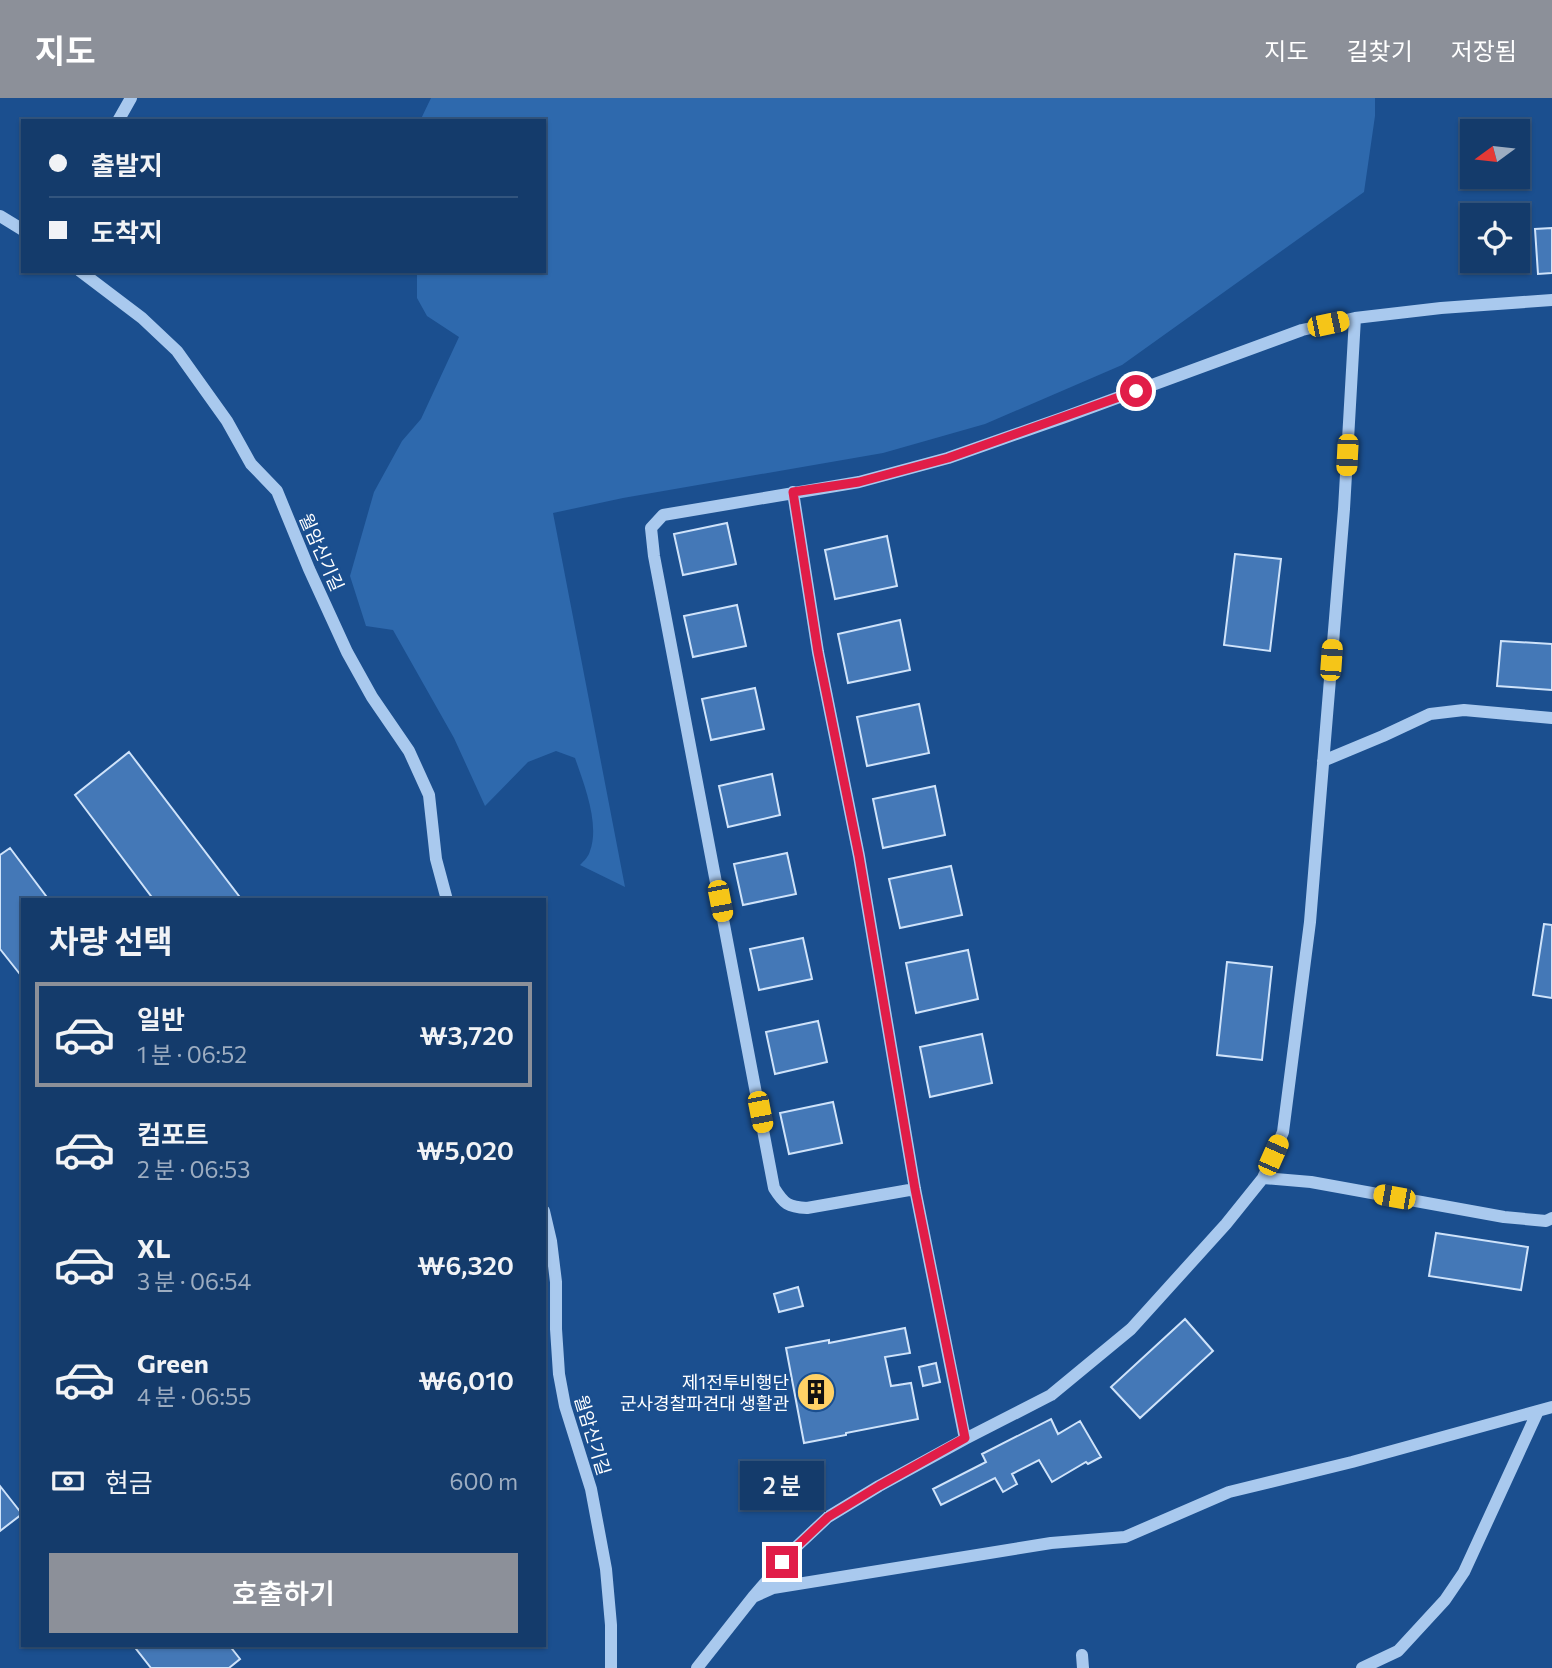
<!DOCTYPE html>
<html lang="ko">
<head>
<meta charset="utf-8">
<style>
  :root { --surface:#143b6b; --page:#214673; --text:#f1f3f6; --muted:#9dadc1; --line:#33557e; --accent:#8c9099 }
  body { margin:0; font-family:Commissioner,"Noto Sans KR",sans-serif; background:var(--page); color:var(--text); height:100vh; display:flex; flex-direction:column; font-size:26px; white-space:nowrap }
  * { box-sizing:border-box; margin:0 }
  p { font-size:23px; color:var(--muted) }
  .icon { flex:none; width:38px; height:38px; fill:none; stroke:currentColor; stroke-width:2; stroke-linecap:round; stroke-linejoin:round }
  .map { position:relative; flex:1; overflow:hidden }
  .drawer { position:absolute; left:21px; top:800px; width:525px; height:749px; display:flex; flex-direction:column; background:var(--surface); border-radius:0px; box-shadow:0 2px 5px #0004,0 0 0 2px var(--line) }
  .drawer>* { flex:none }
  .banner { position:absolute; left:21px; top:21px; width:525px; height:154px; border-radius:0px; box-shadow:0 2px 5px #0004,0 0 0 2px var(--line); display:grid; align-content:center; height:154px; padding:0 28px; background:var(--surface) }
  .needle { width:46px; rotate:255deg }
  .controls { position:absolute; left:1460px; top:21px; display:grid; gap:14px }
  .controls a { display:grid; place-items:center; width:70px; height:70px; border-radius:0px; background:var(--surface); box-shadow:0 2px 5px #0004,0 0 0 2px var(--line); font-size:35px }
  .end { position:absolute; width:32px; height:32px; margin:-16px; border:9px solid #e11d48; background:#fff; box-shadow:0 0 0 4px #fff }
  .from { border-radius:50% }
  .bubble { position:absolute; height:49px; border-radius:0px; background:var(--surface); box-shadow:0 2px 5px #0004,0 0 0 2px var(--line); font-size:23px; font-weight:600; line-height:49px; text-align:center }
  .car { position:absolute; width:21px; height:42px; margin:-21px -10px; border-radius:9px; box-shadow:0 0 5px 2px #0007; background:linear-gradient(#f5c518 24%,#345 0 40%,#f5c518 0 76%,#345 0 86%,#f5c518 0) }
  .banner b { display:flex; align-items:center; gap:24px; height:66px; font-size:26px }
  .banner b+b { border-top:2px solid var(--line) }
  .banner i { width:18px; height:18px; background:var(--text) }
  ul { padding:0; list-style:none }
  li { display:flex; align-items:center; gap:21px; height:105px; margin:0 14px 10px; padding:0 14px; border:4px solid transparent; border-radius:0px }
  li div { flex:1 }
  li b { display:block; font-size:26px }
  li em { font-style:normal; font-weight:600 }
  li.on { border-color:var(--accent) }
  li>.icon { width:63px; height:63px; stroke-width:1.5 }
  h2 { padding:0 28px; font-size:32px; line-height:84px }
  .pay { display:flex; align-items:center; gap:18px; height:77px; padding:0 28px; font-size:26px }
  .pay p { margin-inline-start:auto }
  .primary-button { display:flex; gap:14px; margin-top:auto; padding:14px 28px }
  .primary-button a { flex:1; height:80px; border-radius:0px; background:var(--accent); color:#fff; font-size:28px; font-weight:600; line-height:80px; text-align:center }
  header { display:flex; align-items:center; gap:42px; box-sizing:border-box; height:98px; padding:0 35px; background:var(--accent); color:#fff }
  header strong { font-size:33px }
  nav { display:flex; gap:38px; margin-inline-start:auto; font-size:24px }
  .map>svg:first-child { display:block }
  .green { fill:#2e69ad }
  .building { fill:#4478b7; stroke:#cfe3fa; stroke-width:2 }
  .lines { fill:none; stroke-linecap:round; stroke-linejoin:round }
  .minor { stroke:#a9c9ee; stroke-width:12 }
  .route { stroke:#e11d48; stroke-width:9 }
  .labels { text-anchor:middle; dominant-baseline:central; stroke-width:5; stroke-linejoin:round; paint-order:stroke }
  .street-label { font-size:18px; fill:#fff; stroke:#1b4f8f }
  .poi-label { font-size:18px; fill:#fff; stroke:#1b4f8f; text-anchor:end }
</style>
</head>
<body>
<header>
<strong>지도</strong>
<nav><a>지도</a><a>길찾기</a><a>저장됨</a></nav>
</header>
<div class="map">
<svg width="1552" height="1570" viewBox="0 0 1552 1570">
  <rect width="100%" height="100%" fill="#1b4f8f"/>
  <path class="green" d="M431 0H1375V18L1364 94 1122 267 985 326 883 355 623 400 553 415 625 789 580 767C584 763 589 758 590 753 600 726 584 686 575 660L556 653 528 664 485 708 454 640 393 532 366 528 350 478 374 394 402 343 421 321 459 239 427 218 417 200V173H544V23H420Z"/>
  <path class="building" d="M1552 130V175L1538 176 1535 131Z
    M727 425 736 466 683 477 674 436Z
    M887 438 897 488 835 501 825 452Z
    M1235 456 1281 461 1270 553 1224 547Z
    M737 507 746 548 693 559 684 518Z
    M900 522 910 572 848 585 838 536Z
    M1501 543 1552 546V592L1497 588Z
    M755 590 764 631 711 642 702 601Z
    M919 606 929 655 867 668 857 619Z
    M129 654 242 802H154L75 697Z
    M772 676 780 717 728 729 719 688Z
    M935 688 945 737 883 750 873 701Z
    M10 750 49 802H23V880L0 851V757Z
    M787 755 796 796 743 807 734 766Z
    M951 768 962 817 900 830 889 781Z
    M1544 826 1552 827V900L1533 897Z
    M803 840 812 881 759 892 750 851Z
    M968 852 978 901 916 915 906 865Z
    M1227 864 1272 869 1262 962 1217 957Z
    M818 923 827 964 775 976 766 934Z
    M982 936 992 985 930 999 920 949Z
    M833 1004 842 1045 789 1056 780 1015Z
    M1436 1135 1528 1149 1521 1192 1429 1178Z
    M798 1189 803 1208 779 1214 774 1196Z
    M1185 1221 1213 1253 1140 1320 1111 1289Z
    M905 1230 910 1255 885 1259 891 1288 911 1285 918 1321 846 1335V1337L804 1345 786 1250 829 1242V1245Z
    M936 1265 940 1284 923 1288 919 1269Z
    M1051 1321 1058 1336 1080 1323 1101 1359 1088 1366 1086 1364 1052 1384 1039 1362 1012 1376 1017 1386 1003 1394 995 1380 941 1407 933 1391 986 1364 982 1356Z
    M0 1388 22 1416 0 1433Z
    M133 1547H229L240 1561 229 1570H151Z"/>
  <g class="lines">
    <path class="minor" d="M118 23 131 0
      M0 118 23 132
      M80 173 142 220 177 253 227 323 251 366 277 393 309 471 347 554 372 599 409 653 429 697 436 761 447 802
      M793 394 818 554 859 758 915 1091 965 1341
      M1323 663 1383 638 1430 616 1464 612 1552 620
      M1263 1080 1311 1084 1504 1119 1546 1123 1552 1120
      M915 1091 807 1110C788 1109 784 1106 774 1090L654 458 651 430 663 417 859 384 948 360 1065 319 1302 232 1355 220 1441 210 1552 202
      M544 1113 551 1143 556 1184V1231L559 1276 565 1308 591 1391 606 1471 611 1527V1570
      M753 1499 794 1451 828 1419 879 1388 965 1341 1051 1297 1131 1231 1226 1126 1263 1080 1283 1034 1310 824 1344 411 1355 220
      M1082 1557 1083 1570
      M697 1570 753 1499 773 1490 1051 1445 1125 1439 1229 1394 1352 1364 1552 1309
      M1362 1570 1398 1553 1445 1502 1464 1474 1538 1313"/>
  </g>
  <g class="lines">
    <path class="route" d="M782 1464 794 1451 828 1419 879 1388 965 1340 915 1091 859 758 818 554 793 394 859 384 948 360 1136 293"/>
  </g>
  <defs>
    <g id="building-disc" transform="scale(2.0125)"><circle r="9.5" fill="#ffd166" stroke="#1b4f8f"/><path d="M-4-6H4V6H1V3H-1V6H-4ZM-2.5-4.3h1.7v1.8h-1.7ZM.8-4.3h1.7v1.8H.8ZM-2.5-1h1.7V.8h-1.7ZM.8-1h1.7V.8H.8Z" fill="#111"/></g>
  </defs>
  <g fill-rule="evenodd">
    <use href="#building-disc" x="816" y="1294"/>
  </g>
  <g class="labels">
    <g class="street-label">
      <text transform="translate(322 454) rotate(66)">월암신기길</text>
      <text transform="translate(593 1337) rotate(73)">월암신기길</text>
    </g>
    <g class="poi-label">
      <text x="789" y="1284">제1전투비행단<tspan x="789" dy="21">군사경찰파견대 생활관</tspan></text>
    </g>
  </g>
</svg>
<div class="controls">
<a><svg class="needle" viewBox="-14 -14 28 28"><path d="M0-13l5 13h-10z" fill="#e53935"/><path d="M0 13l5-13h-10z" fill="#9dadc1"/></svg></a>
<a><svg class="icon" aria-label="locate" viewBox="0 0 24 24"><circle cx="12" cy="12" r="6"/><path d="M12 2v4M12 18v4M2 12h4M18 12h4"/></svg></a>
</div>
<i class="end from" style="left:1136px;top:293px"></i>
<i class="end" style="left:782px;top:1464px"></i>
<div class="bubble" style="left:740px;top:1363px;width:84px">2 분</div>
<i class="car" style="left:1328px;top:226px;rotate:78deg"></i>
<i class="car" style="left:1347px;top:357px;rotate:183deg"></i>
<i class="car" style="left:1331px;top:562px;rotate:4deg"></i>
<i class="car" style="left:720px;top:803px;rotate:169deg"></i>
<i class="car" style="left:760px;top:1014px;rotate:169deg"></i>
<i class="car" style="left:1273px;top:1057px;rotate:24deg"></i>
<i class="car" style="left:1394px;top:1099px;rotate:280deg"></i>
<div class="banner">
<b><i class="from"></i>출발지</b>
<b><i></i>도착지</b>
</div>
<section class="drawer">
<h2>차량 선택</h2>
<ul>
<li class="on"><svg class="icon" aria-label="car" viewBox="0 0 24 24"><path d="M5 17H2v-5l4-1 3-4h7l3 4 3 1v5h-3M9 17h6M6 11h13"/><circle cx="7" cy="17" r="2"/><circle cx="17" cy="17" r="2"/></svg><div><b>일반</b><p>1 분 · 06:52</p></div><em>₩3,720</em></li>
<li><svg class="icon" aria-label="car" viewBox="0 0 24 24"><path d="M5 17H2v-5l4-1 3-4h7l3 4 3 1v5h-3M9 17h6M6 11h13"/><circle cx="7" cy="17" r="2"/><circle cx="17" cy="17" r="2"/></svg><div><b>컴포트</b><p>2 분 · 06:53</p></div><em>₩5,020</em></li>
<li><svg class="icon" aria-label="car" viewBox="0 0 24 24"><path d="M5 17H2v-5l4-1 3-4h7l3 4 3 1v5h-3M9 17h6M6 11h13"/><circle cx="7" cy="17" r="2"/><circle cx="17" cy="17" r="2"/></svg><div><b>XL</b><p>3 분 · 06:54</p></div><em>₩6,320</em></li>
<li><svg class="icon" aria-label="car" viewBox="0 0 24 24"><path d="M5 17H2v-5l4-1 3-4h7l3 4 3 1v5h-3M9 17h6M6 11h13"/><circle cx="7" cy="17" r="2"/><circle cx="17" cy="17" r="2"/></svg><div><b>Green</b><p>4 분 · 06:55</p></div><em>₩6,010</em></li>
</ul>
<div class="pay"><svg class="icon" aria-label="cash" viewBox="0 0 24 24"><path d="M3 7h18v10H3z"/><circle cx="12" cy="12" r="2"/></svg>현금<p>600 m</p></div>
<div class="primary-button"><a>호출하기</a></div>
</section>
</div>
</body>
</html>
